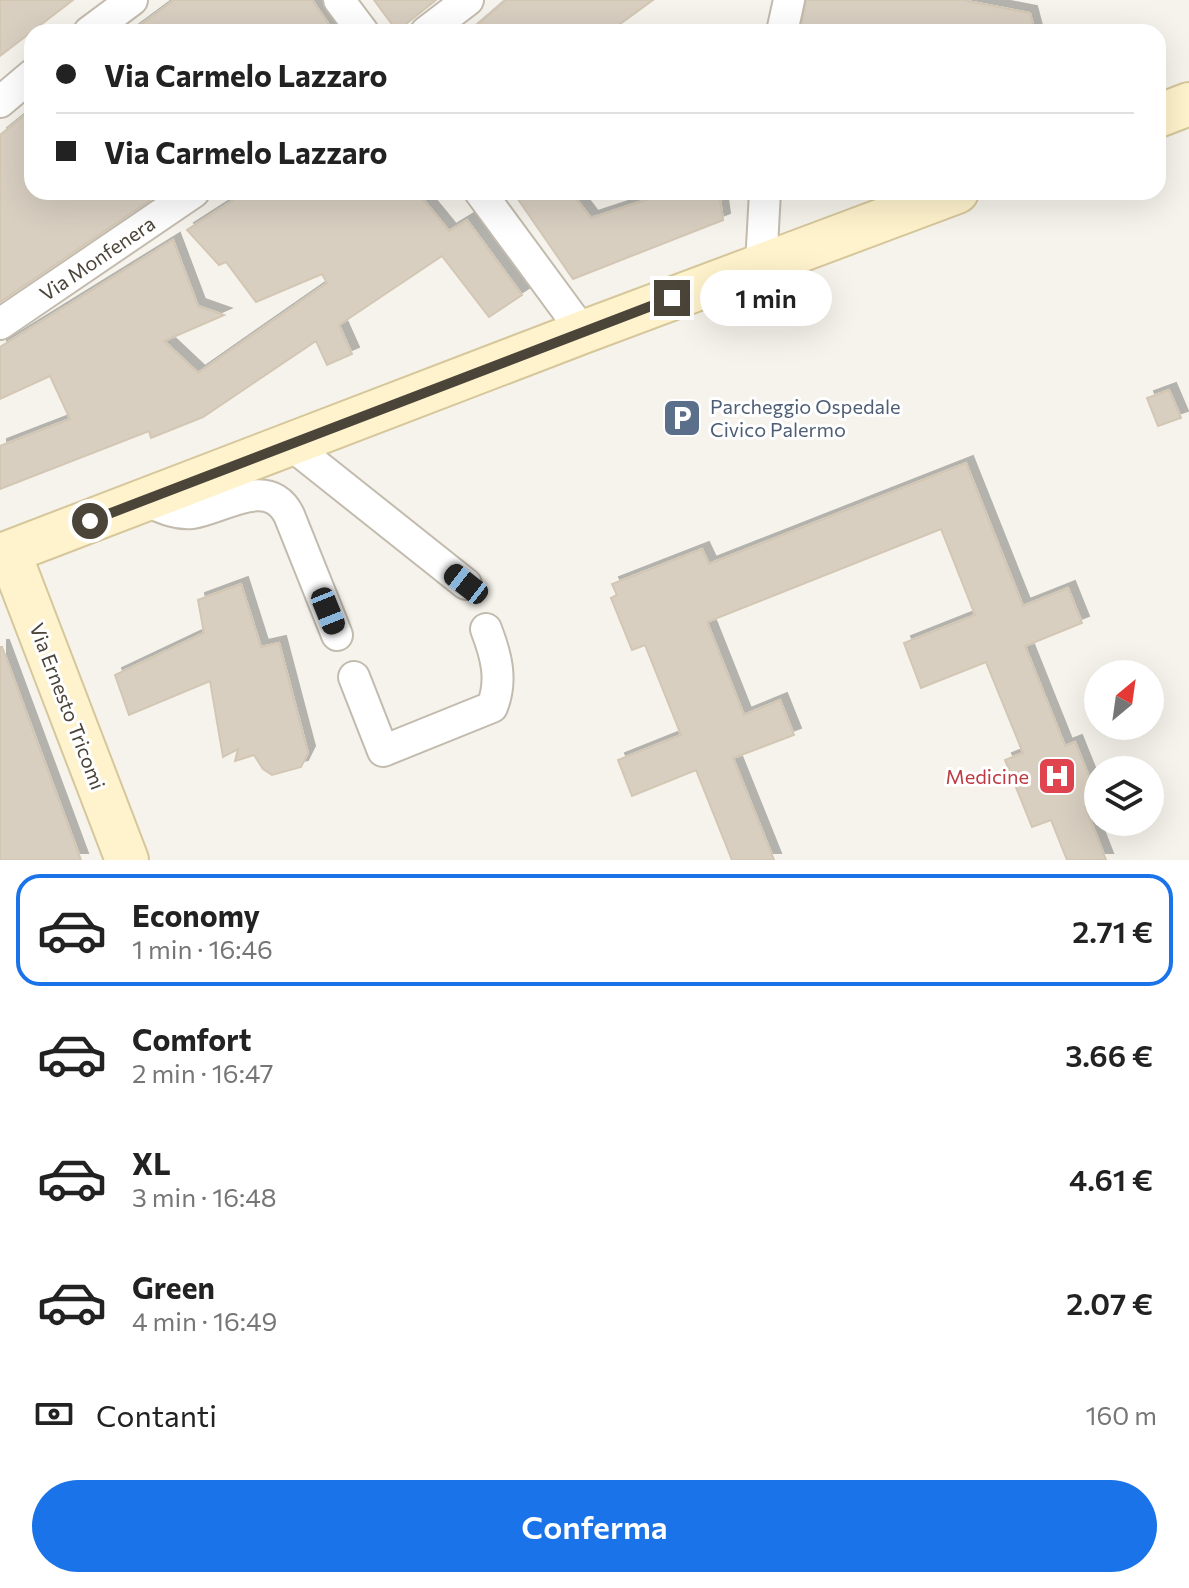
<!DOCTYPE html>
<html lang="it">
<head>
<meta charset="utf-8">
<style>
  :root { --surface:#fff; --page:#f2f2f2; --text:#222; --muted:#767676; --line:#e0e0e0; --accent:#1a73e8 }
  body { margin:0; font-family:Commissioner,sans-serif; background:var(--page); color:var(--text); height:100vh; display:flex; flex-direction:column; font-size:30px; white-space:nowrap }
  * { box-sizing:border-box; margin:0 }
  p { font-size:26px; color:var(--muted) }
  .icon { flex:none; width:44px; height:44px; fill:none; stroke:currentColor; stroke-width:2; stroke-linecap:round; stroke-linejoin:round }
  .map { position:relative; height:860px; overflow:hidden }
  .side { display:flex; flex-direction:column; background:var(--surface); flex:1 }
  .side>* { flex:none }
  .guide { position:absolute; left:24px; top:24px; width:1142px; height:176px; border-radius:24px; box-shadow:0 8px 32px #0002; display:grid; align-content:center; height:176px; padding:0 32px; background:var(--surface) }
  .needle { width:52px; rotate:29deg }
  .fabs { position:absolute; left:1084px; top:660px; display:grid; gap:16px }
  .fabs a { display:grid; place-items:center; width:80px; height:80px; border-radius:50%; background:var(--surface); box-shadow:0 8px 32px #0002; font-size:40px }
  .end { position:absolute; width:36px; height:36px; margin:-18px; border:10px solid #4b4439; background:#fff; box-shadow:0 0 0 4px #fff }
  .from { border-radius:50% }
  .bubble { position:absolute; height:56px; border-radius:28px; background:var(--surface); box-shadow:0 8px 32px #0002; font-size:26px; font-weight:600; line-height:56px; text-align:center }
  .car { position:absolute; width:24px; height:48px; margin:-24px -12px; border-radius:10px; box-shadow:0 0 6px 2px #0007; background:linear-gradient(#222 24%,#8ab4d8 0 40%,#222 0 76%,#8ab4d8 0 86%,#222 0) }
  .guide b { display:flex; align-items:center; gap:28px; height:76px; font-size:30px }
  .guide b+b { border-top:2px solid var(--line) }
  .guide i { width:20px; height:20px; background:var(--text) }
  ul { padding:14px 0 0; list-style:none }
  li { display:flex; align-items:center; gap:24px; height:112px; margin:0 16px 12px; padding:0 16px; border:4px solid transparent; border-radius:24px }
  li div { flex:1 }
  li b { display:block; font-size:30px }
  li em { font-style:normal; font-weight:600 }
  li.current { border-color:var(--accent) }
  li>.icon { width:72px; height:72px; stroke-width:1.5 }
  .pay { display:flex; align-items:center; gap:20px; height:88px; padding:0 32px; font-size:30px }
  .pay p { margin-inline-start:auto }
  .cta { display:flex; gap:16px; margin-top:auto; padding:16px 32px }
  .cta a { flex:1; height:92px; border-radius:48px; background:var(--accent); color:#fff; font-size:32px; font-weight:600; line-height:92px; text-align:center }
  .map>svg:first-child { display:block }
  .building { fill:#d8cfc1; stroke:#d3c7b4; stroke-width:2; filter:url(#shadow) }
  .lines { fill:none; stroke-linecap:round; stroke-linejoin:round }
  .street-casing { stroke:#c2bbae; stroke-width:34 }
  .secondary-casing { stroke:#d6c79b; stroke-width:46 }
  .street { stroke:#fff; stroke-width:30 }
  .secondary { stroke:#fff3cd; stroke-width:42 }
  .route { stroke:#4b4439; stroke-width:10 }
  .labels { text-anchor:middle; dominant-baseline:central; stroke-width:6; stroke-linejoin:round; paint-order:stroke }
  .street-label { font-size:20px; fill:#4b4439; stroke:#fff }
  .service-label { font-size:20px; fill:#4e5e75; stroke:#fff; text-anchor:start }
  .health-label { font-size:20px; fill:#be3a42; stroke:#fff; text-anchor:end }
</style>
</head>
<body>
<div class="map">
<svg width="1189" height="860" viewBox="0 0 1189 860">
  <defs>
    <filter id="shadow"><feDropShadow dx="7" dy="-7" stdDeviation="0" flood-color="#0004"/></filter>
  </defs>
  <rect width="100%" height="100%" fill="#f6f3ec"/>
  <path class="building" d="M0 0H73L0 56Z
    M174 0H312L334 32H131Z
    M374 0H436L397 31Z
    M506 0H653L609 32H469Z
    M806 0H962L1030 13 1035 32H800Z
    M32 109V192H162L0 302V135Z
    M246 192H417L449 231 467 220 522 295 489 317 442 256 339 325 352 354 327 365 316 341 203 417 151 438 149 431 0 489V446L70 419 50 376 0 399V347L173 240 198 306 224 315 164 341 198 373 327 283 322 274 256 302 226 262 219 265 187 230Z
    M513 192H571L591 218 670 192H719L723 220 573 279Z
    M1169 390 1181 418 1158 426 1147 398Z
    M966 463 1023 606 1068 588 1082 623 1025 646 1065 746 1075 742 1098 799 1085 806 1106 860H1067L1051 820 1032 827 1005 760 1023 753 986 662 921 688 904 643 975 615 941 529 707 622 744 715 780 700 794 735 733 758 774 860H732L696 770 632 796 618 760 681 735 645 645 632 650 611 598 617 595 612 584 702 549 709 564Z
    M241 584 261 647 279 643 308 753 301 767 272 775 263 769 254 755 235 761 238 749 223 757 210 681 129 715 115 675 204 633 198 600Z
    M0 647H2L81 860H0Z"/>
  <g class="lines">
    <g class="street-casing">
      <path id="street" d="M339 0 363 32
        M89 32 132 0
        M426 32 468 0
        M782 32 789 0
        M0 102 32 75
        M480 192 583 332
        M761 265 765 192
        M0 324 194 192
        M290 444 466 584
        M144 500C159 506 175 515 192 513 222 509 268 474 289 515L337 635
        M354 677 383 751 492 707C503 680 496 655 486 629"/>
    </g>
    <g class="secondary-casing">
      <path id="secondary" d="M1158 116 1189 104
        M127 860 9 552 583 332 957 192"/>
    </g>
    <use href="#street" class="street"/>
    <use href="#secondary" class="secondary"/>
  </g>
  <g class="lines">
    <path class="route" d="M90 521 672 298"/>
  </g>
  <defs>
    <g id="parking-square" transform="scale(2)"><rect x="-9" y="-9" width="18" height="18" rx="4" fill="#5c6f8a" stroke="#fff"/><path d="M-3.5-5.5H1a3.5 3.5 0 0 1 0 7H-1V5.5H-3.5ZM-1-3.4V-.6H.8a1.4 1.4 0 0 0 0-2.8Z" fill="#fff"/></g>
    <g id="hospital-square" transform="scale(2)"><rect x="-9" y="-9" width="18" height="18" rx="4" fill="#e0444e" stroke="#fff"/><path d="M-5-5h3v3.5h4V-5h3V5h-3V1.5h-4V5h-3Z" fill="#fff"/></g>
  </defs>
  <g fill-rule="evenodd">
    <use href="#parking-square" x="682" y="418"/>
    <use href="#hospital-square" x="1057" y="776"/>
  </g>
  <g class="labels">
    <g class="street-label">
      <text transform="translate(97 258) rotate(-34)">Via Monfenera</text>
      <text transform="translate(68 706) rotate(69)">Via Ernesto Tricomi</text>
    </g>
    <g class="service-label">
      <text x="710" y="406">Parcheggio Ospedale<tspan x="710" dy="23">Civico Palermo</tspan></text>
    </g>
    <g class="health-label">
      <text x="1029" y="776">Medicine</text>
    </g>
  </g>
</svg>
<div class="fabs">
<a><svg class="needle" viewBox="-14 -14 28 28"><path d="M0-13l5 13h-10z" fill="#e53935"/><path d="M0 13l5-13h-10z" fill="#767676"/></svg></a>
<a><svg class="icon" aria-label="layers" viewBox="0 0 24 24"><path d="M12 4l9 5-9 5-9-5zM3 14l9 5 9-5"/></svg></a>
</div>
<i class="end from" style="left:90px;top:521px"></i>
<i class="end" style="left:672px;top:298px"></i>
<div class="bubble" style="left:700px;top:270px;width:132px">1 min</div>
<i class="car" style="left:466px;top:584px;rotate:308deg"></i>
<i class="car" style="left:328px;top:611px;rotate:158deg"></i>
<div class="guide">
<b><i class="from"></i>Via Carmelo Lazzaro</b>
<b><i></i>Via Carmelo Lazzaro</b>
</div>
</div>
<section class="side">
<ul>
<li class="current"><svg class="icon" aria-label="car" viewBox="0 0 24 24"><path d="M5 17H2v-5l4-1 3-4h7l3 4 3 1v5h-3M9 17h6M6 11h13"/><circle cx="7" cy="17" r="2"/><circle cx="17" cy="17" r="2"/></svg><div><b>Economy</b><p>1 min · 16:46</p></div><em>2.71 €</em></li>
<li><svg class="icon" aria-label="car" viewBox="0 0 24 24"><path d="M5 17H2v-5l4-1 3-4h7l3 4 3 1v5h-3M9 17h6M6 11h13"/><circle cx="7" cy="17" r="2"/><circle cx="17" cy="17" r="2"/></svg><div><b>Comfort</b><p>2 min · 16:47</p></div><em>3.66 €</em></li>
<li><svg class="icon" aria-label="car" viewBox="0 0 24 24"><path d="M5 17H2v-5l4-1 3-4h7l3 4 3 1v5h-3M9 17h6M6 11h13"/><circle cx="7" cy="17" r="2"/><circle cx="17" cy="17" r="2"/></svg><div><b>XL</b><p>3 min · 16:48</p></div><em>4.61 €</em></li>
<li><svg class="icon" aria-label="car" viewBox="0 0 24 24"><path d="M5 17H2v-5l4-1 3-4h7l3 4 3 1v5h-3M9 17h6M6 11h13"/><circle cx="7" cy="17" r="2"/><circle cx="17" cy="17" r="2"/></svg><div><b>Green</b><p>4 min · 16:49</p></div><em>2.07 €</em></li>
</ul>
<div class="pay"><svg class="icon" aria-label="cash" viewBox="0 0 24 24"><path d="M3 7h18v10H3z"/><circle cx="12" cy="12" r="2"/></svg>Contanti<p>160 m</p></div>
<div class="cta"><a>Conferma</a></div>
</section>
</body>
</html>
